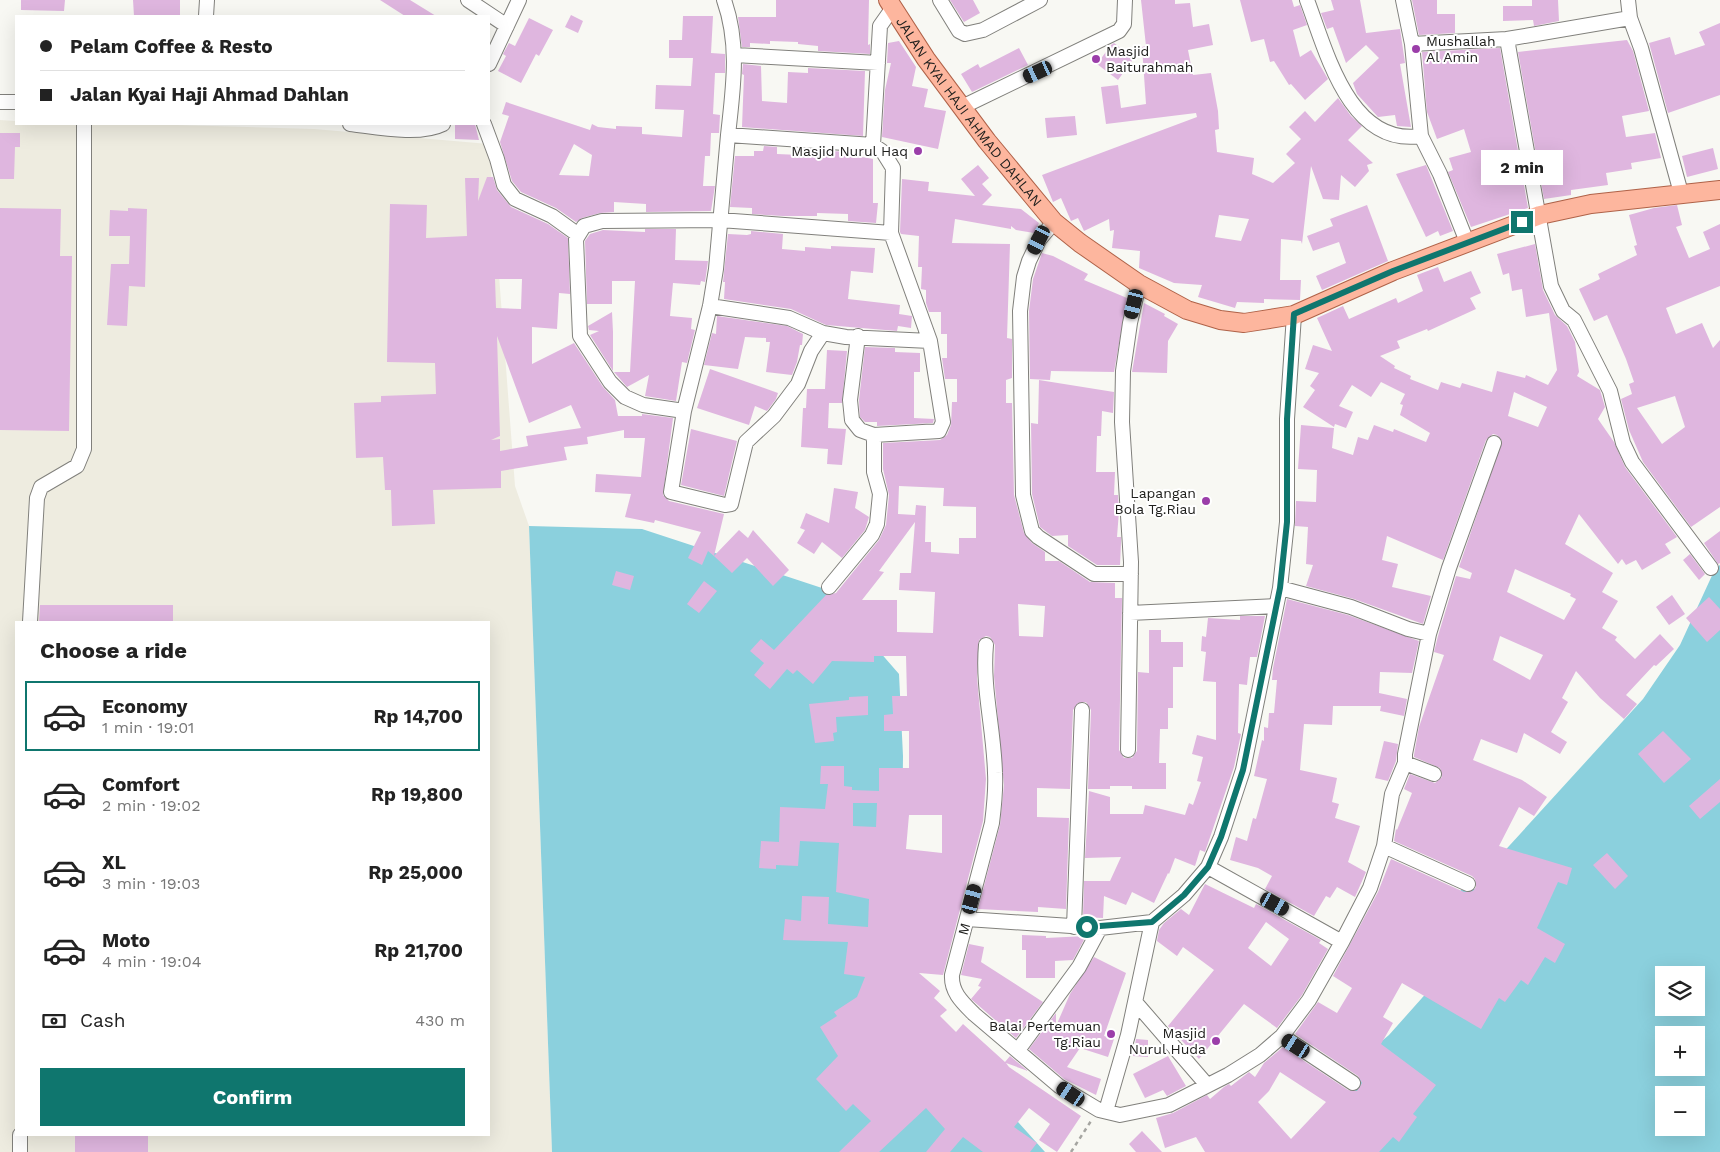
<!DOCTYPE html>
<html lang="en">
<head>
<meta charset="utf-8">
<style>
  :root { --surface:#fff; --page:#f6f6f6; --text:#222; --muted:#767676; --line:#e0e0e0; --accent:#0f766e }
  body { margin:0; font-family:"Work Sans",sans-serif; background:var(--page); color:var(--text); height:100vh; display:flex; flex-direction:column; font-size:19px; white-space:nowrap }
  * { box-sizing:border-box; margin:0 }
  p { font-size:16px; color:var(--muted) }
  .icon { flex:none; width:28px; height:28px; fill:none; stroke:currentColor; stroke-width:2; stroke-linecap:round; stroke-linejoin:round }
  .map { position:relative; flex:1; overflow:hidden }
  .drawer { position:absolute; left:15px; top:621px; width:475px; height:515px; display:flex; flex-direction:column; background:var(--surface); border-radius:0px; box-shadow:0 5px 20px #0002 }
  .drawer>* { flex:none }
  .banner { position:absolute; left:15px; top:15px; width:475px; height:110px; border-radius:0px; box-shadow:0 5px 20px #0002; display:grid; align-content:center; height:110px; padding:0 25px; background:var(--surface) }
  .controls { position:absolute; left:1655px; top:966px; display:grid; gap:10px }
  .controls a { display:grid; place-items:center; width:50px; height:50px; border-radius:0px; background:var(--surface); box-shadow:0 5px 20px #0002; font-size:25px }
  .end { position:absolute; width:22px; height:22px; margin:-11px; border:6px solid #0f766e; background:#fff; box-shadow:0 0 0 2px #fff }
  .from { border-radius:50% }
  .bubble { position:absolute; height:35px; border-radius:0px; background:var(--surface); box-shadow:0 5px 20px #0002; font-size:16px; font-weight:700; line-height:35px; text-align:center }
  .car { position:absolute; width:15px; height:30px; margin:-15px -8px; border-radius:6px; box-shadow:0 0 4px 1px #0007; background:linear-gradient(#222 24%,#8ab4d8 0 40%,#222 0 76%,#8ab4d8 0 86%,#222 0) }
  .banner b { display:flex; align-items:center; gap:18px; height:48px; font-size:19px }
  .banner b+b { border-top:1px solid var(--line) }
  .banner i { width:12px; height:12px; background:var(--text) }
  ul { padding:0; list-style:none }
  li { display:flex; align-items:center; gap:15px; height:70px; margin:0 10px 8px; padding:0 15px; border:2px solid transparent; border-radius:0px }
  li div { flex:1 }
  li b { display:block; font-size:19px }
  li em { font-style:normal; font-weight:700 }
  li.on { border-color:var(--accent) }
  li>.icon { width:45px; height:45px; stroke-width:1.5 }
  h2 { padding:0 25px; font-size:22px; line-height:60px }
  .pay { display:flex; align-items:center; gap:12px; height:55px; padding:0 25px; font-size:19px }
  .pay p { margin-inline-start:auto }
  .action { display:flex; gap:10px; margin-top:auto; padding:10px 25px }
  .action a { flex:1; height:58px; border-radius:0px; background:var(--accent); color:#fff; font-size:20px; font-weight:700; line-height:58px; text-align:center }
  .map>svg:first-child { display:block }
  .built { fill:#eeece0; fill-rule:evenodd }
  .water { fill:#8bd0dd; fill-rule:evenodd }
  .building { fill:#dfb6df; fill-rule:evenodd }
  .lines { fill:none; stroke-linecap:round; stroke-linejoin:round }
  .minor-casing { stroke:#81807c; stroke-width:16 }
  .major-casing { stroke:#af6248; stroke-width:20 }
  .path { stroke:#a5a5a1; stroke-width:2.5; stroke-dasharray:4 4; stroke-linecap:butt }
  .minor { stroke:#fff; stroke-width:14 }
  .major { stroke:#fdb69e; stroke-width:18 }
  .route { stroke:#0f766e; stroke-width:6 }
  .poi-dot { fill:#9b3ea9; stroke:#fff; stroke-width:2 }
  .labels { text-anchor:middle; dominant-baseline:central; stroke-width:4; stroke-linejoin:round; paint-order:stroke }
  .poi-label { font-size:14px; fill:#20201e; stroke:#fff; text-anchor:end }
  .street-label { font-size:14px; fill:#20201e; stroke:#fff }
</style>
</head>
<body>
<div class="map">
<svg width="1720" height="1152" viewBox="0 0 1720 1152">
  <rect width="100%" height="100%" fill="#f8f8f3"/>
  <path class="built" d="M0 120 16 121V124H142L314 129 489 144 515 486 529 526 552 1152H0ZM16 622H489V1135H16Z"/>
  <path class="water" d="M529 526 642 529 825 589 899 674 903 756 901 949 946 1042 1045 1152H552Z
    M1720 565V1152H1290L1286 1147 1317 1112 1328 1115 1358 1082 1376 1042 1383 1040 1389 1035 1430 989 1450 911 1461 890 1484 888 1499 857 1643 699 1680 645 1715 569ZM1664 975H1696V1008H1664ZM1664 1035H1696V1068H1664ZM1664 1095H1696V1128H1664Z"/>
  <path class="building" d="M21 0H65L64 11 21 10Z
    M133 0H180V16H134Z
    M380 0H410L436 16H405Z
    M776 0H869L868 45 870 44V54L818 51V46L798 44V42L770 41V44L750 43V47H742L738 17H776Z
    M950 0H973L980 13 964 22Z
    M1141 0H1175V4L1190 3 1193 27 1209 24 1213 45 1188 50 1193 75 1211 73 1218 111 1219 129 1215 130 1217 152 1254 158 1252 174 1273 183 1295 163 1286 154 1301 139 1289 127 1305 111 1315 122 1338 98 1351 116 1362 126 1348 140 1373 163 1367 165 1369 171 1355 187 1341 175 1339 200 1323 199 1311 166 1302 244 1301 241 1281 239 1280 280H1301L1300 300 1264 299V303L1237 302 1235 308 1198 297 1202 285 1174 283 1139 268 1140 251 1112 248 1114 230 1110 231 1109 219 1084 231 1078 218 1071 221 1061 198 1053 202 1042 175 1197 117 1196 113 1106 124 1101 87 1118 85 1121 108 1146 104 1142 47 1146 46ZM1219 215 1249 219 1241 241 1215 237Z
    M1240 0H1292L1294 7 1300 5 1307 25 1293 30 1300 57 1311 50 1328 79 1305 100 1291 84 1289 85 1274 61 1270 62 1264 39 1251 42Z
    M1331 0H1360L1366 33 1400 29 1405 63 1400 64 1411 127 1397 126 1395 115 1378 117 1357 94 1353 83 1379 58 1366 45 1346 63 1333 27 1327 29 1321 13 1334 10Z
    M1412 0H1437V14H1455V33L1419 35Z
    M1532 0H1558L1559 21 1534 26 1533 20 1503 21V6H1532Z
    M571 15 583 21 578 33 565 27Z
    M683 16H713L711 53 725 54V73H715L713 114 720 115 719 133H711L710 156H705L703 186H715L711 211 646 212V204L614 202V212L600 213 582 218 576 222 556 208 521 192 512 181 500 142 509 116 502 114 506 102 590 130 592 124 598 127 616 129V126L642 127V134L682 137 684 110 655 109 656 85 691 86 693 58H669V40H682ZM574 144 592 155 589 176 559 175Z
    M529 18 553 30 539 56 536 54 521 83 498 71 506 56 503 54 509 43 515 46Z
    M1720 23V95L1668 113 1649 43 1670 37 1675 55 1705 45 1699 32Z
    M1627 40 1633 51 1649 111 1622 116 1626 137 1655 133 1661 158 1631 163 1632 169 1606 173 1608 185 1571 190V195L1544 199 1518 52Z
    M899 41 916 67 912 86 928 89 924 107 946 111 938 149 882 137 885 90 891 63H887L888 43Z
    M1114 43 1134 58 1118 80 1097 64 1111 45Z
    M1019 48 1028 65 972 92 961 74 978 64 980 68Z
    M1500 48 1528 208 1471 227 1448 172 1453 170 1449 158 1471 152 1464 129 1437 139 1427 112 1422 52Z
    M743 64 761 66 762 101 787 103 788 72 808 73V68L865 71 863 136 742 127 744 75 742 74Z
    M1075 116 1077 135 1047 138 1045 118Z
    M455 124H475L479 140 455 139Z
    M0 133H20V147H15L14 179H0Z
    M764 146 777 147V154L800 155 801 149 862 153V157L873 159V203H878L876 223 848 221V214L817 213V216H783L752 214V208L730 207 735 156H754V151H763Z
    M1713 148 1718 169 1687 177 1682 156Z
    M978 165 989 178 982 184 992 195 982 205 1021 209 1039 223 1034 233 1016 230 1011 226V229L955 219 952 243 1010 244 1007 338 1012 339V378L1006 380V403H1012L1014 495 1024 533 1032 543 1045 552V561H1059L1090 582 1115 583V598H1122L1119 750 1124 758H1132L1137 751 1138 672 1149 673V630H1161V642H1183V667H1173V708H1168V729H1160L1159 763H1166V789H1132V786H1110V789H1088L1091 710 1086 702 1078 703 1073 710 1070 789 1037 788V817L1069 818 1066 909 1038 907V912L978 909 1000 825 1004 785 994 676 995 645 990 637 986 636 979 640 977 678 986 779 983 821 943 975 919 973 940 991 934 998 947 1010 940 1016 956 1032 963 1024 1005 1062 1010 1056 1028 1071 1006 1063 1009 1067 1081 1116 1057 1152 1039 1140 1050 1124 1029 1108 1014 1127 1037 1143 1030 1152H983L963 1137 950 1152H926L945 1129 926 1108 879 1152H839L871 1121 853 1104 846 1111 816 1079 838 1056 820 1027 837 1016 834 1012 857 997 865 977 844 974 848 942 783 940 785 919 801 921 802 896 829 897 828 924 868 927 869 899 836 892 839 843 800 841 798 866 776 865V869L759 868 761 841 779 842 780 807 825 809 828 784H820L821 766H844V786L852 787V790L879 791V768H909V731H884V715L893 714 892 696H907L906 656H874V662L832 661 813 684 797 670 793 674 787 669 770 689 754 675 764 663 750 651 761 639 774 650 826 595 836 593 879 540 886 525 889 495 883 469V443L940 440 947 435 951 425 952 402H957V379H945L942 358H947V334H941V312H929L926 303V290L921 289 922 267H918L919 236 901 234 900 232 902 179 929 182 928 191 975 196 961 179ZM899 486 944 488 943 506 976 507V538H959V554L931 552V542H925L926 506 916 505 915 515 898 514ZM915 522 911 573H900L899 590 935 592 933 633 897 632V600H862L884 572 879 571ZM1018 604 1045 606 1043 637 1019 636ZM853 803H877L876 827 853 826ZM909 815H942V853L906 849Z
    M1426 165 1453 231 1440 236 1438 231 1426 237 1396 174Z
    M487 177H493L497 190 511 207 548 224 568 238 570 294 559 293 557 329 532 327V364L574 343 603 387 615 400 618 416H642V414L673 418 663 495 669 501 724 514 714 556 708 551 702 565 688 558 701 532 655 520 654 523 625 517 631 494 595 492 596 474 641 477 645 438H624V430L587 437 588 444 564 447 567 460 501 471V488L433 490 435 524 392 526 391 490H385L383 457 356 458 354 403 381 402V396L436 394 435 363 387 362 390 204 427 205 426 238 467 236 465 178H479L478 201ZM495 279H522L521 309 496 308ZM497 336 529 423 571 405 581 428 526 436 528 446 500 451V439L491 440 500 436Z
    M1367 205 1388 261 1322 290 1316 276 1346 263 1339 242 1313 251 1307 236 1333 226 1330 219Z
    M1677 205 1682 225 1676 227 1689 258 1710 249 1703 232 1720 224V286L1666 308 1676 334 1702 323 1713 348 1720 340V507L1691 527 1643 462 1629 430 1621 399 1632 394 1629 384 1634 382 1626 359 1607 315 1594 321 1579 289 1600 279 1598 274 1637 255 1634 246 1637 245 1629 215 1654 208ZM1675 396 1685 427 1662 444 1637 408Z
    M0 208 61 209 60 256H72L69 431 0 430Z
    M128 208 147 209 145 287 129 286 127 326 107 325 111 264H129L130 236H109L110 210 128 211Z
    M645 229H676L675 260 708 261 705 282 701 281 700 285 673 283 670 316 692 318 691 329 695 330 687 363 682 362 676 401 645 396 649 375 627 387 614 372H630L635 281H612V304H587L585 241 590 234 603 230 645 232Z
    M751 231 783 234 782 249 805 251V247L831 249V246L875 248 873 273 851 271 848 299 900 305 899 314 912 316 911 328 898 326 897 331 826 325 791 309 724 299 725 282H723L728 234 747 235 751 234Z
    M1535 244 1543 290 1555 315 1567 326 1575 342 1579 372 1577 376 1600 390 1605 407 1598 419 1614 442 1625 467 1677 537 1665 544 1671 553 1642 570 1636 560 1626 565 1622 559 1618 564 1579 514 1565 544 1613 573 1602 592 1618 601 1602 628 1617 637 1615 640 1635 659 1660 634 1674 649 1656 666 1654 665 1626 695 1637 704 1624 719 1600 698 1576 671 1562 698 1568 702 1551 732 1567 742 1560 754 1524 733 1517 753 1481 739 1473 760 1522 780 1547 797 1534 816 1519 807 1499 846 1572 868 1567 885 1558 882 1537 928 1565 944 1555 963 1545 957 1528 985 1521 980 1505 1002 1499 998 1481 1029 1402 983 1383 1017 1393 1023 1381 1044 1436 1085 1413 1114 1417 1117 1399 1142 1393 1137 1379 1152H1205L1196 1137 1165 1148 1156 1118 1173 1113 1207 1095 1210 1099 1224 1087 1229 1084 1231 1086 1249 1072 1255 1077 1264 1063 1283 1047 1348 1090 1357 1091 1362 1083 1358 1076 1295 1034 1318 1002 1337 1013 1352 988 1333 976 1378 892 1391 859 1464 892 1473 891 1476 887 1475 879 1472 876 1394 841 1396 829 1397 830 1412 793 1404 789 1410 774 1435 783 1442 777 1440 768 1414 757V755L1419 727 1444 655 1434 652 1438 636 1456 576 1470 579 1472 573 1459 567 1502 441 1497 435 1493 434 1486 440 1443 560 1387 536 1382 560 1398 564 1392 587 1431 596 1423 624 1354 599 1306 586 1313 565 1306 564 1308 527 1295 526 1296 501 1316 502 1317 470 1298 469 1301 425 1334 428 1332 448 1353 455 1358 437 1368 440 1374 425 1393 432 1394 429 1426 442 1430 433 1400 415 1403 405 1400 404 1405 394 1381 382 1371 397 1352 385 1339 406 1353 412 1346 428 1335 424 1334 427 1303 407 1315 390 1310 386 1319 373 1305 369 1313 345 1332 351 1317 318 1343 306 1349 319 1396 298 1398 303 1423 291 1417 275 1438 267 1444 282 1471 271 1481 293 1470 298 1476 309 1428 331 1427 329 1397 341 1400 348 1380 356 1395 366 1394 368 1411 376 1410 379 1438 390 1441 382 1460 388 1462 383 1492 392 1497 371 1525 378 1526 375 1548 385 1557 370 1549 313 1526 317 1522 289 1512 291 1509 273 1503 275 1497 254ZM1514 392 1547 407 1538 427 1508 416ZM1515 569 1571 594 1570 596 1576 599 1564 620 1507 592ZM1500 636 1543 655 1530 680 1493 660ZM1280 1072 1326 1102 1291 1139 1258 1102 1269 1091Z
    M1042 253 1053 256 1088 274 1084 280 1127 298 1114 372 1051 371 1050 380 1030 379 1029 311 1033 279Z
    M1144 303 1165 314 1164 316 1178 324 1168 341 1167 373 1132 372Z
    M612 312 613 332V371L590 335 599 331 589 330 588 326Z
    M717 316 787 326 803 334 802 345H800L797 362 792 375 766 372 770 342H766V338L745 337 738 369 704 365 712 333 716 334Z
    M865 347 895 348V352L920 353V372H914V418L934 419 933 423 877 426V422H865L860 417 859 400Z
    M827 350 847 351 842 403H829L828 428 846 429 842 465 827 464 828 449 801 447 803 408H806L807 389H825Z
    M710 369 778 393 776 399 767 411 755 406 749 425 697 408Z
    M1039 380 1114 392 1113 413 1102 411 1101 436H1097L1096 472H1115L1114 495H1118L1119 511 1117 537H1121V543L1120 565H1097L1068 546V535L1052 536 1040 527 1032 494 1031 423 1038 424Z
    M691 429 737 441 724 496 681 485Z
    M834 488 858 492 855 508 869 517 865 530 842 558 822 542 814 554 797 543 805 530 800 528 806 513 829 523Z
    M739 530 748 538 753 530 789 570 773 586 747 558 732 573 714 556Z
    M1720 531V563L1718 564 1704 543Z
    M1690 554 1705 574 1699 580 1683 560Z
    M616 571 634 576 630 590 612 585Z
    M704 581 717 591 699 613 687 604Z
    M1672 595 1685 614 1669 625 1656 607Z
    M1709 597 1720 609V630L1707 642 1686 618Z
    M1287 599 1348 615 1419 641 1412 673 1380 672 1379 693 1407 699 1404 716 1380 711 1381 706H1333L1332 725 1304 724 1300 770 1337 778 1332 802 1339 804 1335 818 1360 826 1348 862 1366 872 1355 897 1337 887 1330 898 1326 896 1314 916 1265 889 1272 876 1258 868 1230 860 1236 837 1247 841 1253 818 1256 819 1267 779 1254 776 1262 740 1264 741V727L1268 728 1269 713H1274L1277 680H1272L1273 668Z
    M40 605H173V622H39Z
    M1240 616H1265L1257 657H1250L1247 685 1239 684 1238 733 1241 734 1234 767 1205 852 1200 850 1195 866 1175 858 1169 874 1168 873 1154 903 1132 892 1126 905 1104 896 1103 918 1083 917 1084 881H1110L1121 857 1085 858 1089 791 1110 797V814H1143L1145 805 1185 815 1189 803 1193 805 1201 782 1197 781 1203 757 1192 754 1197 735 1216 740V682L1203 681 1206 652 1201 651 1202 636 1206 637 1208 618 1240 620Z
    M868 696V715L836 717 837 732 833 733 834 741 815 743 809 704 849 700V697Z
    M1663 731 1691 759 1664 783 1638 754Z
    M1384 741 1398 744 1396 761 1388 781 1375 778Z
    M1720 779V802L1700 819 1689 806Z
    M1607 853 1628 876 1615 889 1593 865Z
    M1205 884 1254 908 1256 904 1321 940 1319 943 1328 949 1302 995 1277 1028 1244 1004 1199 1059 1168 1026 1214 970 1183 947 1177 956 1157 941 1159 930 1164 923 1181 909 1189 915ZM1266 922 1289 939 1271 966 1248 948Z
    M1022 935 1046 936V938L1086 936 1073 960 1055 961V978H1026V950H1022Z
    M969 944 984 947 981 962 1043 1002 1016 1038 971 999 981 987 978 986 982 979 961 975Z
    M1094 957 1126 973 1104 1036 1114 1039 1108 1057 1080 1048 1067 1067 1101 1079 1096 1095 1064 1079 1029 1049 1056 1013V1026L1070 994Z
    M1136 1039 1148 1040V1057L1133 1056Z
    M1168 1056 1186 1086 1167 1096 1163 1090 1145 1098 1133 1074Z
    M1142 1131 1162 1152H1136L1129 1144Z
    M75 1135H148V1152H75Z"/>
  <g class="lines">
    <g class="minor-casing">
      <path id="minor" d="M468 0 507 26
        M724 0C740 45 733 89 728 135
        M940 0 959 31 965 34 983 30 1040 0
        M1307 0C1326 50 1349 147 1421 136
        M1403 0 1412 44
        M1628 0 1630 18 1641 48 1681 193
        M206 16 207 0
        M1507 39 1551 286 1563 311 1574 320 1610 391 1623 443 1632 462 1711 568
        M735 55 878 63
        M489 64 519 0
        M0 102H16
        M962 107 1119 31 1124 24 1125 0
        M350 124C376 127 419 136 443 124
        M484 124 497 159 504 185 515 199 552 216 577 234
        M873 145 728 135 716 269 710 306 684 411 671 492 725 505 731 504 746 442 774 416 798 384 811 351 823 333 846 337 930 341
        M1054 222 1039 240 1029 261 1024 277 1020 311 1023 495 1032 531 1038 537 1094 574H1131
        M1467 242 1440 174 1421 136 1412 44 1507 39 1630 18
        M710 306 789 318 823 333
        M858 336 850 400 852 420 860 430 874 435 939 431 943 422 930 341 891 233 893 168 883 152 873 145 880 26 892 9
        M684 411 643 405 625 397 610 382 580 336 576 239 584 226 602 221 720 220 891 233
        M829 587 872 535 877 524 880 494 874 472V435
        M1280 588 1351 607 1408 629 1429 634
        M1130 613 1276 606
        M30 622 37 498 41 487 77 466 84 449V124
        M986 645C982 688 994 729 995 773 996 789 994 807 992 823L952 975C951 992 962 1002 974 1014L1059 1086 1099 1110 1120 1115 1169 1105 1228 1075 1260 1055 1282 1036 1309 1000 1342 942 1370 888 1384 846 1392 794 1405 763
        M1128 750 1131 562 1122 422 1123 371 1130 323 1139 284
        M1434 774 1405 763V754L1429 634 1449 568 1494 443
        M1384 846 1468 884
        M1208 867 1342 942
        M967 919 1100 928 1152 922 1184 895 1208 867 1221 837 1243 770 1280 588 1287 522V419L1294 315
        M1074 927 1082 710
        M1136 1003 1207 1085
        M1282 1036 1353 1083
        M1018 1050 1079 967 1100 928
        M1106 1111 1128 1035 1152 922
        M20 1135V1152"/>
    </g>
    <g class="major-casing">
      <g id="major">
        <path id="s1" d="M888 0 926 59 987 141 1054 222 1080 243 1139 284 1187 310 1220 320 1244 323 1294 315 1393 271 1540 215 1591 204 1720 190"/>
      </g>
    </g>
    <path class="path" d="M1071 1152 1091 1121"/>
    <use href="#minor" class="minor"/>
    <use href="#major" class="major"/>
  </g>
  <g class="lines">
    <path class="route" d="M1087 927 1152 922 1184 895 1208 867 1221 837 1243 770 1280 588 1287 522V419L1294 314 1393 271 1522 222"/>
  </g>
  <g class="poi-dot">
    <circle cx="1416" cy="49" r="5"/>
    <circle cx="1096" cy="59" r="5"/>
    <circle cx="918" cy="151" r="5"/>
    <circle cx="1206" cy="501" r="5"/>
    <circle cx="1111" cy="1034" r="5"/>
    <circle cx="1216" cy="1041" r="5"/>
  </g>
  <g class="labels">
    <g class="poi-label">
      <text x="1426" y="41" text-anchor="start">Mushallah<tspan x="1426" dy="16">Al Amin</tspan></text>
      <text x="1106" y="51" text-anchor="start">Masjid<tspan x="1106" dy="16">Baiturahmah</tspan></text>
      <text x="908" y="151">Masjid Nurul Haq</text>
      <text x="1196" y="493">Lapangan<tspan x="1196" dy="16">Bola Tg.Riau</tspan></text>
      <text x="1101" y="1026">Balai Pertemuan<tspan x="1101" dy="16">Tg.Riau</tspan></text>
      <text x="1206" y="1033">Masjid<tspan x="1206" dy="16">Nurul Huda</tspan></text>
    </g>
    <g class="street-label">
      <text stroke="none"><textPath href="#s1" startOffset="138">JALAN KYAI HAJI AHMAD DAHLAN</textPath></text>
      <text transform="translate(964 929) rotate(-75)">M</text>
    </g>
  </g>
</svg>
<div class="controls">
<a><svg class="icon" aria-label="layers" viewBox="0 0 24 24"><path d="M12 4l9 5-9 5-9-5zM3 14l9 5 9-5"/></svg></a>
<a>+</a>
<a>−</a>
</div>
<i class="end from" style="left:1087px;top:927px"></i>
<i class="end" style="left:1522px;top:222px"></i>
<div class="bubble" style="left:1481px;top:150px;width:82px">2 min</div>
<i class="car" style="left:1038px;top:72px;rotate:245deg"></i>
<i class="car" style="left:1039px;top:240px;rotate:207deg"></i>
<i class="car" style="left:1134px;top:304px;rotate:194deg"></i>
<i class="car" style="left:972px;top:899px;rotate:15deg"></i>
<i class="car" style="left:1275px;top:904px;rotate:119deg"></i>
<i class="car" style="left:1296px;top:1046px;rotate:303deg"></i>
<i class="car" style="left:1071px;top:1094px;rotate:304deg"></i>
<div class="banner">
<b><i class="from"></i>Pelam Coffee &amp; Resto</b>
<b><i></i>Jalan Kyai Haji Ahmad Dahlan</b>
</div>
<section class="drawer">
<h2>Choose a ride</h2>
<ul>
<li class="on"><svg class="icon" aria-label="car" viewBox="0 0 24 24"><path d="M5 17H2v-5l4-1 3-4h7l3 4 3 1v5h-3M9 17h6M6 11h13"/><circle cx="7" cy="17" r="2"/><circle cx="17" cy="17" r="2"/></svg><div><b>Economy</b><p>1 min · 19:01</p></div><em>Rp 14,700</em></li>
<li><svg class="icon" aria-label="car" viewBox="0 0 24 24"><path d="M5 17H2v-5l4-1 3-4h7l3 4 3 1v5h-3M9 17h6M6 11h13"/><circle cx="7" cy="17" r="2"/><circle cx="17" cy="17" r="2"/></svg><div><b>Comfort</b><p>2 min · 19:02</p></div><em>Rp 19,800</em></li>
<li><svg class="icon" aria-label="car" viewBox="0 0 24 24"><path d="M5 17H2v-5l4-1 3-4h7l3 4 3 1v5h-3M9 17h6M6 11h13"/><circle cx="7" cy="17" r="2"/><circle cx="17" cy="17" r="2"/></svg><div><b>XL</b><p>3 min · 19:03</p></div><em>Rp 25,000</em></li>
<li><svg class="icon" aria-label="car" viewBox="0 0 24 24"><path d="M5 17H2v-5l4-1 3-4h7l3 4 3 1v5h-3M9 17h6M6 11h13"/><circle cx="7" cy="17" r="2"/><circle cx="17" cy="17" r="2"/></svg><div><b>Moto</b><p>4 min · 19:04</p></div><em>Rp 21,700</em></li>
</ul>
<div class="pay"><svg class="icon" aria-label="cash" viewBox="0 0 24 24"><path d="M3 7h18v10H3z"/><circle cx="12" cy="12" r="2"/></svg>Cash<p>430 m</p></div>
<div class="action"><a>Confirm</a></div>
</section>
</div>
</body>
</html>
